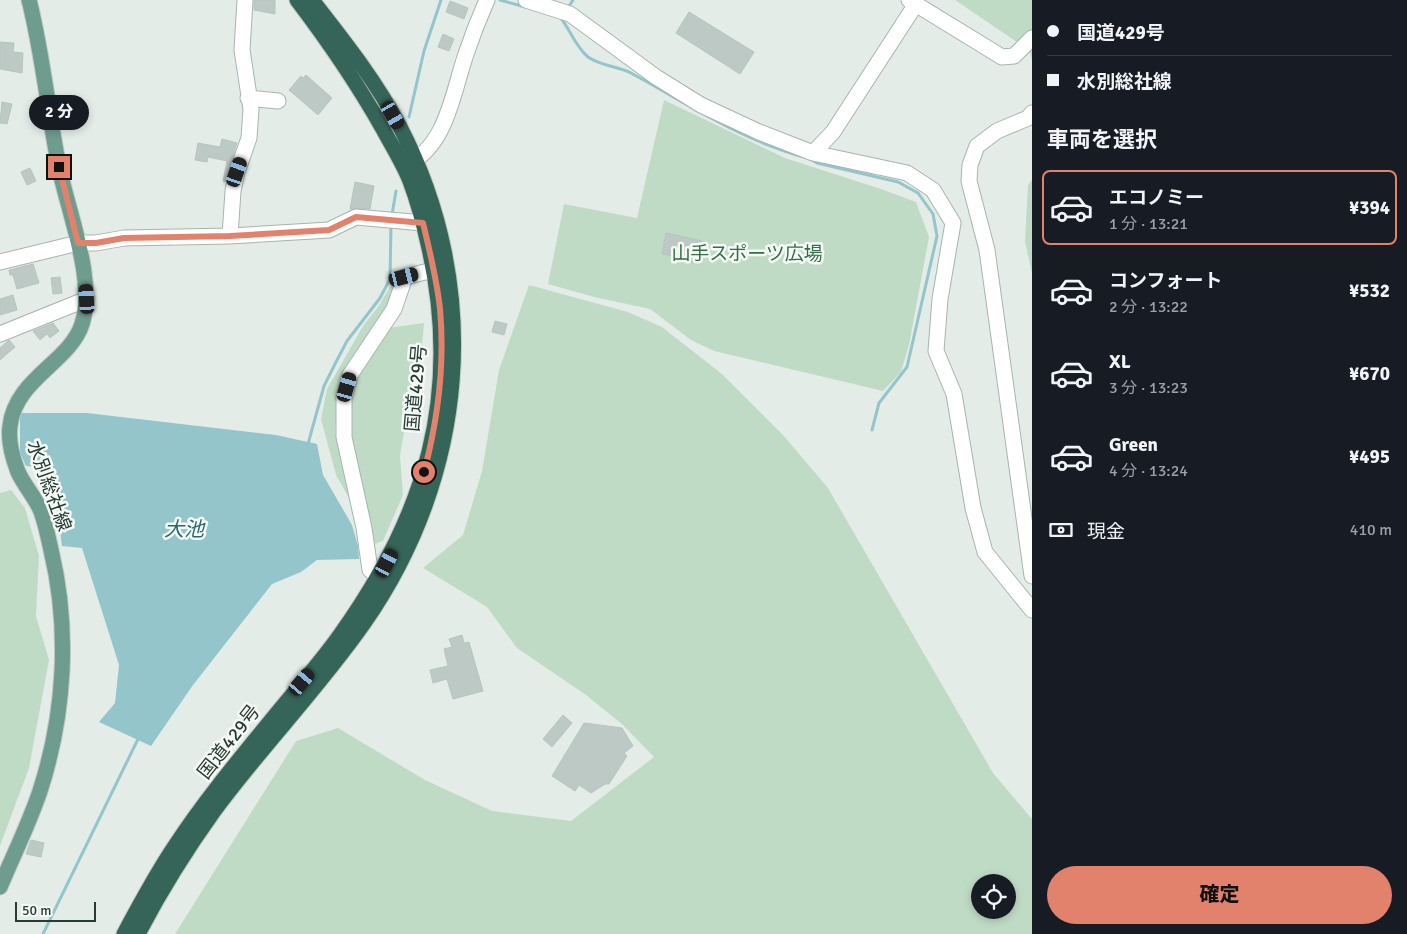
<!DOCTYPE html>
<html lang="ja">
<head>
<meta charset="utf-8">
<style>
  :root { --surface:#171b24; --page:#242831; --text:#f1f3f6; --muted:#9ea1a6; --line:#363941; --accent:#e2826c }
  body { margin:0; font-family:Signika,"Noto Sans JP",sans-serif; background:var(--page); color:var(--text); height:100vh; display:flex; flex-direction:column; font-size:19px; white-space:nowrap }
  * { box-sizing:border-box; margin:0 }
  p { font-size:16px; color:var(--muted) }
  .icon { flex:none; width:28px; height:28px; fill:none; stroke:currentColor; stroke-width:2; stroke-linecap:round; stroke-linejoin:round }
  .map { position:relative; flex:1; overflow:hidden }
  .details { display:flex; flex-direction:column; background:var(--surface); width:375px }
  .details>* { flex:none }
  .banner { display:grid; align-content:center; height:110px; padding:0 15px; background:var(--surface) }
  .tools { position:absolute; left:971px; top:874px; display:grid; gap:10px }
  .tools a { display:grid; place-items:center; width:45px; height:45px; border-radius:50%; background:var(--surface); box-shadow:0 2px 8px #0003; font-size:25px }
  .scale { position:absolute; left:15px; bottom:12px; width:81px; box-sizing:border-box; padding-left:5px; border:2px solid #263c34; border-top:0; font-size:14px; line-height:18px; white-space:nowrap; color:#263c34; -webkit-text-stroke:4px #f5f9f6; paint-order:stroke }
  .end { position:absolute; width:22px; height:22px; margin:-11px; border:6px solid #e2826c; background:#111; box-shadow:0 0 0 2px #111 }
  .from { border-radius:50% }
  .bubble { position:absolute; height:35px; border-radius:18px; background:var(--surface); box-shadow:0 2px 8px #0003; font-size:16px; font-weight:800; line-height:35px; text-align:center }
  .car { position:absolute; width:15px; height:30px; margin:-15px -8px; border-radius:6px; box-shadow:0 0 4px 1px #0007; background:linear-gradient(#222 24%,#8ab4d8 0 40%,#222 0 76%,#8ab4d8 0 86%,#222 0) }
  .banner b { display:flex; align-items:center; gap:18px; height:48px; font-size:19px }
  .banner b+b { border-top:1px solid var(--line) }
  .banner i { width:12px; height:12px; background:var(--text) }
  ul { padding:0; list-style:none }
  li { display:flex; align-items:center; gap:15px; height:75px; margin:0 10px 8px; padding:0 5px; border:2px solid transparent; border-radius:8px }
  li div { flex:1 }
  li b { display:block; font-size:19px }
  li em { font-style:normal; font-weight:800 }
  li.active { border-color:var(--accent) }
  li>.icon { width:45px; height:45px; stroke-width:1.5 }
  h2 { padding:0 15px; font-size:22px; line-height:60px }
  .pay { display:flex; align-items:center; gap:12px; height:55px; padding:0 15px; font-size:19px }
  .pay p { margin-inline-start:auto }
  .action { display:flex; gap:10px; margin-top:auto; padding:10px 15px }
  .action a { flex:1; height:58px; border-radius:30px; background:var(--accent); color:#111; font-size:20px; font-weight:800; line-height:58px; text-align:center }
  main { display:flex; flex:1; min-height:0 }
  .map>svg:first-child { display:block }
  .green { fill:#c0dbc5; fill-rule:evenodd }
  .water { fill:#93c5cb }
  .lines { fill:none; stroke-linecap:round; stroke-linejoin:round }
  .stream { stroke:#93c5cb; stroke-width:3 }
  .building { fill:#bdc9c4; stroke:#b7c5bf }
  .minor-casing { stroke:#a7b4ae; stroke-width:17 }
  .major-casing { stroke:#c2c8c6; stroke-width:17 }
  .highway-casing { stroke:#c2c8c6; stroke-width:17 }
  .minor { stroke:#fff; stroke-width:15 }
  .major { stroke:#6e9c8e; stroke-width:15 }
  .highway { stroke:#356558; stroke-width:15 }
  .route { stroke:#e2826c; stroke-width:6 }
  .labels { text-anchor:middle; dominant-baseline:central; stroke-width:5; stroke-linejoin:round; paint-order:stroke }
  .park-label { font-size:19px; fill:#346e47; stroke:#f5f9f6 }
  .street-label { font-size:19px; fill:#263c34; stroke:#f5f9f6 }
  .water-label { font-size:20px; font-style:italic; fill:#266971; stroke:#f5f9f6 }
</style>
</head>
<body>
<main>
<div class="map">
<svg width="1032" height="934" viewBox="0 0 1032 934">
  <rect width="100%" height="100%" fill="#e4ece8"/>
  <path class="green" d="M955 0H1032V61L1030 51Z
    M664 100 785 158 881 189 916 202 929 237 909 345 901 372 883 391 714 351 691 340 650 309 594 297 548 284 564 204 637 218Z
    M1032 180V273L1025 242 1028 185Z
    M395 283 390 300 338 400 335 430 349 498 336 475 321 419 327 389 363 326 378 307 391 285Z
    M529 285 628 312 662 327 722 374 783 435 828 488 993 773 1032 819V934H175L296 741 338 728 425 780 492 811 571 821 654 757 622 724 586 695 517 648 487 607 423 568 463 535 482 471 499 370ZM980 882H1008V910H980Z
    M424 323 420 368 411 392 400 455 403 495 383 541 375 544 348 426V401L355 377 388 328Z
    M11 490 25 508 39 556 36 616 49 660 29 768 0 846V493Z"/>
  <path class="water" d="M20 413H87L276 435 317 444 323 475 352 525 358 546 359 559 317 560 301 572 272 584 193 685 151 746 99 722 115 703 119 665 82 548 62 546 56 499 46 487 38 467 26 466 20 453Z"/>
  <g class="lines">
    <path class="stream" d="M500 0 525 7
      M568 8 573 0
      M560 17C570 29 575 46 588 57 601 66 617 66 631 73 688 104 741 140 804 157
      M409 117 424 51 441 0
      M810 159 817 163 898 182 918 193 933 214 937 236 907 367 879 403 872 430
      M392 215 396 191
      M308 444 324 386 336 362 347 341 380 298 390 279 391 224
      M43 934 139 737"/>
  </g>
  <path class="building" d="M254 0H275V14L254 10Z
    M450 1 468 8 464 19 446 12Z
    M689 12 754 52 740 74 676 33Z
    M443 34 454 39 449 51 438 47Z
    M0 42 14 43 13 52 23 53 22 73 0 69Z
    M306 75 332 98 318 115 289 90 301 76 303 78Z
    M2 102 12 104 7 124 0 123Z
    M222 139 237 143 225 182 223 181 227 161 208 157 207 162 195 160 198 143 220 147Z
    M30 168 36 181 27 185 21 172Z
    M355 182 374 186 370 209H350Z
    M666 233 702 241 700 264 679 260V257L662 254Z
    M33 264 39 283 17 289 13 275H10L9 270Z
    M60 277 62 293 53 294 51 278Z
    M13 295 17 310 0 315V299Z
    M495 321 507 324 504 335 492 332Z
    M53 323 59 331 50 338 47 334 40 340 33 331Z
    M9 340 15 347 0 360V348Z
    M462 635 464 643 469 642 483 691 453 699 447 679 433 683 430 670 448 666 444 649 452 647 449 639Z
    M563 715 572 723 552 747 543 739Z
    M584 723 622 728 633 746 624 753 627 756 609 784H605L591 793 579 785 575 791 552 776Z
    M31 840 44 843 41 857 26 854Z"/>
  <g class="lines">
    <g class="minor-casing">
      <path id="minor" d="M526 0 570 14 656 77 701 105 759 132 813 153 907 173 933 190 953 223 940 299 936 351 954 394 973 508 985 552 1032 610
        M909 0 1002 57 1014 56 1032 38
        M248 98 278 101
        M1032 113 1028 118 997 131 977 146 970 165 969 181 987 250 1032 576
        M813 153 833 132 916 4
        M405 166C447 146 452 95 466 54 472 36 479 18 487 0
        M230 236 233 191 237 172 249 138 251 109 242 50 245 0
        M0 262 78 243H96L124 238 230 236 329 230 356 217 423 223 434 221
        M0 334 87 299
        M386 583 370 570 364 528 344 437V398L350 375 394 309 405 277 445 267"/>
    </g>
    <g class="major-casing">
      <path id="major" d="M0 887C13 856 29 824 40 791 65 714 70 629 51 550 48 536 45 521 40 509 34 496 24 485 18 472 13 459 8 440 10 426 15 379 70 362 82 324 96 280 68 212 59 167 48 112 43 55 29 0"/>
    </g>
    <g class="highway-casing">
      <path id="highway" d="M124 934C140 904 156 874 175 846 203 803 237 762 269 723 292 694 318 666 340 635 426 515 462 395 429 248 424 225 418 202 410 181 403 163 392 146 383 129 357 83 329 42 297 0
        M138 934C160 892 186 850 214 811 261 747 318 689 364 623 467 475 484 289 400 127 376 81 344 41 312 0"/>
    </g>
    <use href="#minor" class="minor"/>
    <use href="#major" class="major"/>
    <use href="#highway" class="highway"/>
  </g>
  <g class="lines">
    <path class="route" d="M59 167 78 243H96L124 238 230 236 329 230 356 217 423 223C430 252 437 280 440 309 445 364 438 419 424 472"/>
  </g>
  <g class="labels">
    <g class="park-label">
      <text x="747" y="254">山手スポーツ広場</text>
    </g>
    <g class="street-label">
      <text transform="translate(416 388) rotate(-85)">国道429号</text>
      <text transform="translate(49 486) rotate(70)">水別総社線</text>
      <text transform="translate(229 742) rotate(-52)">国道429号</text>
    </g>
    <g class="water-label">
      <text x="184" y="529">大池</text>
    </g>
  </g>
</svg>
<div class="tools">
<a><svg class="icon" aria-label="locate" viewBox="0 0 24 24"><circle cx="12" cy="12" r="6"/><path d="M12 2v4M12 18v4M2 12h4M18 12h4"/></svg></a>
</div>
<div class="scale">50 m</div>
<i class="end from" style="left:424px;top:472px"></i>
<i class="end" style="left:59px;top:167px"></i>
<div class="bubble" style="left:29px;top:95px;width:60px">2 分</div>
<i class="car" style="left:393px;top:115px;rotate:150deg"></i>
<i class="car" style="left:237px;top:172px;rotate:19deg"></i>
<i class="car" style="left:404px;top:277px;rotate:76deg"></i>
<i class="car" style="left:87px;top:299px;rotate:356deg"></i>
<i class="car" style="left:347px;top:387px;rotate:16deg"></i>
<i class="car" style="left:387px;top:563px;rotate:28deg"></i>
<i class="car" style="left:302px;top:682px;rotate:40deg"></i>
</div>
<section class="details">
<div class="banner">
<b><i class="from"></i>国道429号</b>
<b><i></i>水別総社線</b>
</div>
<h2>車両を選択</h2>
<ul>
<li class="active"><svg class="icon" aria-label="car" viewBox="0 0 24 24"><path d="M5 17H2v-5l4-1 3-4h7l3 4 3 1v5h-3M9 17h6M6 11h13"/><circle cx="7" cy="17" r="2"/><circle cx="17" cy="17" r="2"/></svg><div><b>エコノミー</b><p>1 分 · 13:21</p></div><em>¥394</em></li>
<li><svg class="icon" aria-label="car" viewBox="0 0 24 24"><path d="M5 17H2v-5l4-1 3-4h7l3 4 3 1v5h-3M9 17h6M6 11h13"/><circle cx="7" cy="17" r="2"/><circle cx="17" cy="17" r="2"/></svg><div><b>コンフォート</b><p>2 分 · 13:22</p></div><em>¥532</em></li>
<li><svg class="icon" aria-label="car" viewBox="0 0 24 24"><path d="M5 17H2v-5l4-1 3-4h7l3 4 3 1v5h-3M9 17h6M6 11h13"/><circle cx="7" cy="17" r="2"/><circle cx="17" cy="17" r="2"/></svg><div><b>XL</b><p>3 分 · 13:23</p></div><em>¥670</em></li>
<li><svg class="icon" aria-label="car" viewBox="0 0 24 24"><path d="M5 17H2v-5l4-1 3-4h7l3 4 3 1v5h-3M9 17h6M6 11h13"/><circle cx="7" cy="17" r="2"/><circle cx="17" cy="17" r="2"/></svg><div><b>Green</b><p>4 分 · 13:24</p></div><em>¥495</em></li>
</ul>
<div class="pay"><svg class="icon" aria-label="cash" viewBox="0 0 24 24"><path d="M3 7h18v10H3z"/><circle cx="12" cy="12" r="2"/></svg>現金<p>410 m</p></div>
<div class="action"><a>確定</a></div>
</section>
</main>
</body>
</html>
